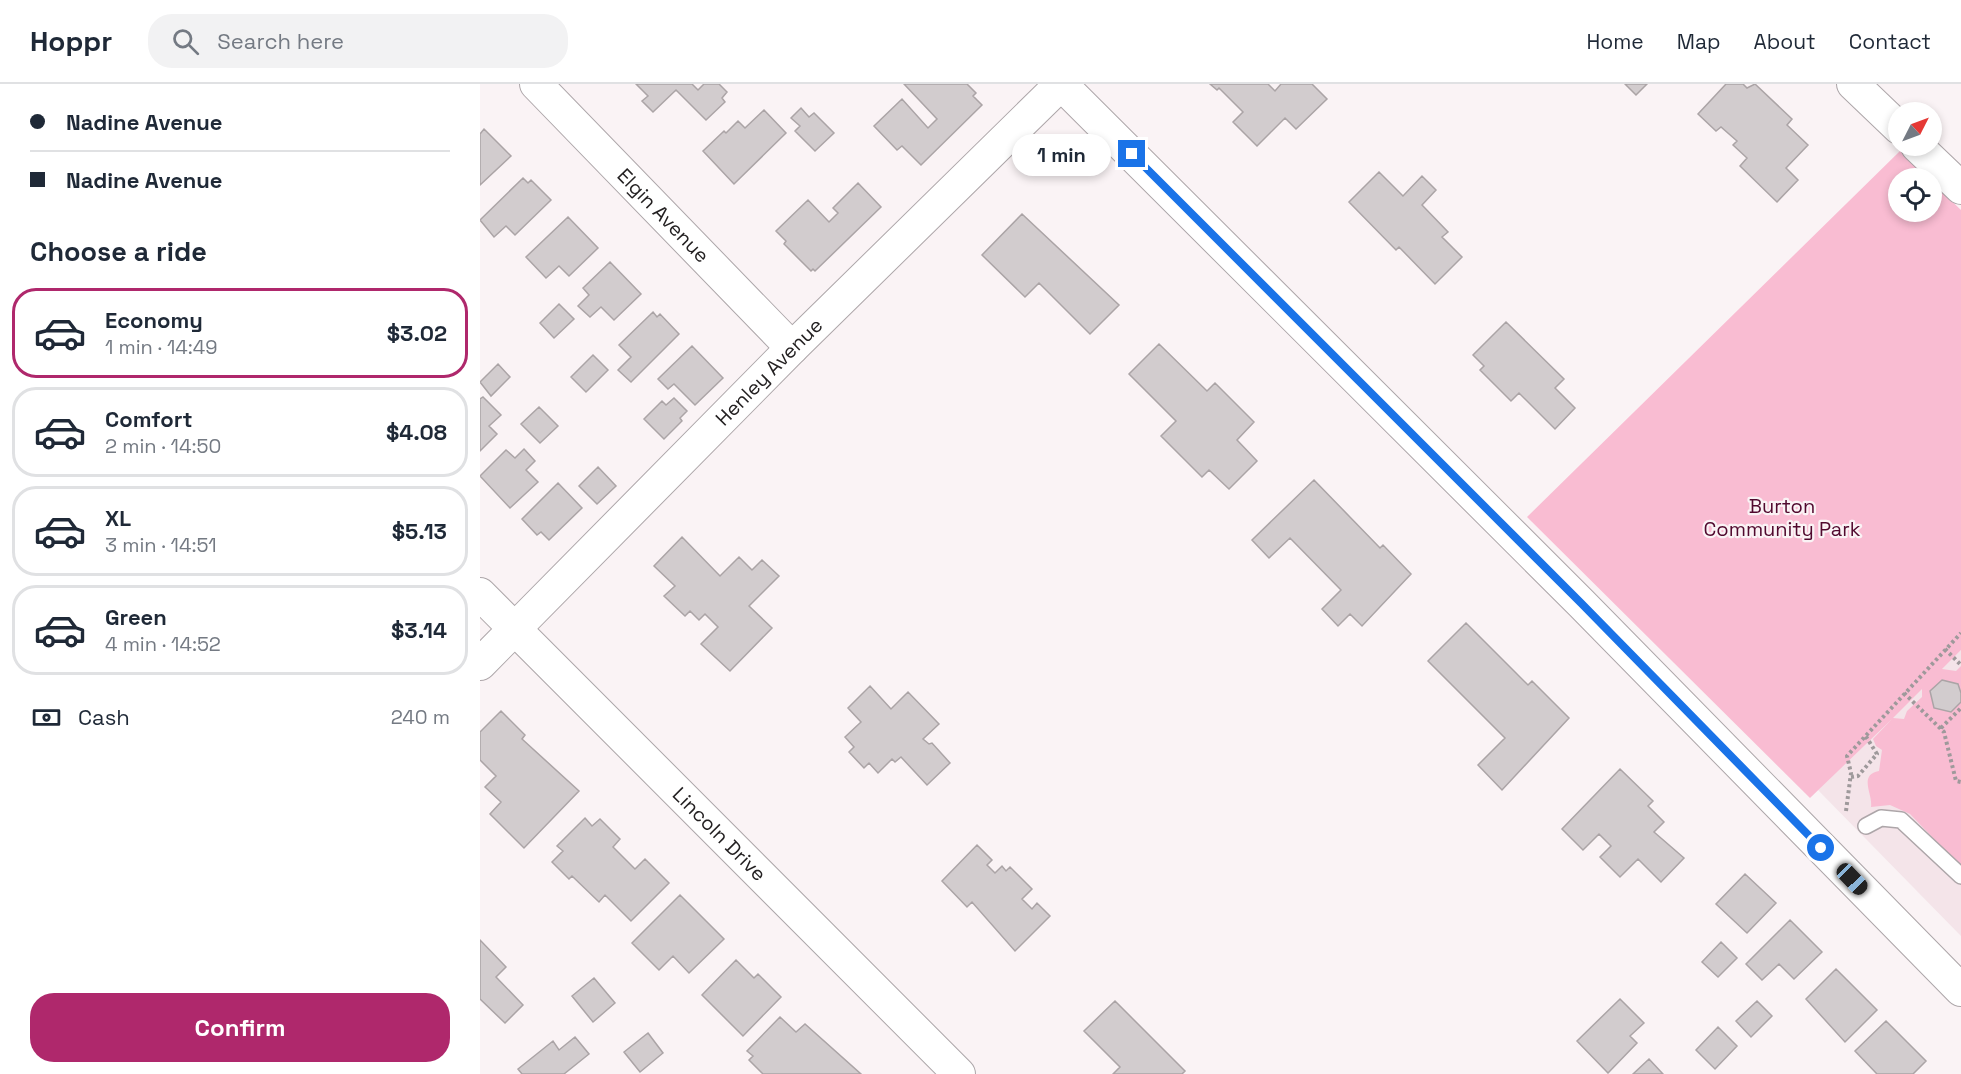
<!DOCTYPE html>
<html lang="en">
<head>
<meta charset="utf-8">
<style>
  :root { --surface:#fff; --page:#f2f2f3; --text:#1f2937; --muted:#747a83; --line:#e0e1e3; --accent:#af286c }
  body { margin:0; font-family:"Space Grotesk",sans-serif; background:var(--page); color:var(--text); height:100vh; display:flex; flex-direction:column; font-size:22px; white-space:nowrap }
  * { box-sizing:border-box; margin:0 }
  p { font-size:20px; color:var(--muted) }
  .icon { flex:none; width:33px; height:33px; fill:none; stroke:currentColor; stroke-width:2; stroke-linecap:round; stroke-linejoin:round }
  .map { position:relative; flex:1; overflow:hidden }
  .drawer { display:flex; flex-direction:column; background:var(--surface); width:480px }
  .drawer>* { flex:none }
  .hud { display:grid; align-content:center; height:132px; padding:0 30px; background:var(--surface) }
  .needle { width:39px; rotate:48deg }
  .buttons { position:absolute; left:1408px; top:18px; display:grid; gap:12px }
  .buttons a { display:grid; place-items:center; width:54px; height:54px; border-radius:50%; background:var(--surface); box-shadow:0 3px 9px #0003; font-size:30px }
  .end { position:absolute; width:27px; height:27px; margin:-14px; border:8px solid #1a73e8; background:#fff; box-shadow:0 0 0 3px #fff }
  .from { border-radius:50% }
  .bubble { position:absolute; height:42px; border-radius:21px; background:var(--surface); box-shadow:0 3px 9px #0003; font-size:20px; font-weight:700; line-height:42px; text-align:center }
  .car { position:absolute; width:18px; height:36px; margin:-18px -9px; border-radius:8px; box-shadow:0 0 4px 2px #0007; background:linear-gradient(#222 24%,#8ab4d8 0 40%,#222 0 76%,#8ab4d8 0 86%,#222 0) }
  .hud b { display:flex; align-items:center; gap:21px; height:57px; font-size:22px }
  .hud b+b { border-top:2px solid var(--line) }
  .hud i { width:15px; height:15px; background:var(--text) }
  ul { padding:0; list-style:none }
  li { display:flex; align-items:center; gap:18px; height:90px; margin:0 12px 9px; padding:0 18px; border:3px solid var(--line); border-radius:24px }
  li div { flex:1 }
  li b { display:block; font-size:22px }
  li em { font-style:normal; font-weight:700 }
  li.current { border-color:var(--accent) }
  li>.icon { width:54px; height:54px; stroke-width:1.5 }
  h2 { padding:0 30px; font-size:27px; line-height:72px }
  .pay { display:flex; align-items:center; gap:15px; height:66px; padding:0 30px; font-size:22px }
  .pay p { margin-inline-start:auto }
  .primary-button { display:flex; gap:12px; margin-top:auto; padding:12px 30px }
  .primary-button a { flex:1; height:69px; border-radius:24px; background:var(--accent); color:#fff; font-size:24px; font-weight:700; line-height:69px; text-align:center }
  header { display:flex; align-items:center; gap:36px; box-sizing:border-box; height:84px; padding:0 30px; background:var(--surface); border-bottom:2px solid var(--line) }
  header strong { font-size:28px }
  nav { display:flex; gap:33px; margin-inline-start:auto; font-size:21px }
  .search { width:420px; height:54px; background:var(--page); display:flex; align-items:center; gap:15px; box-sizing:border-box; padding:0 21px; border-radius:24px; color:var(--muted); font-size:22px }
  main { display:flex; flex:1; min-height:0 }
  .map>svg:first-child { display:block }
  .built { fill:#f4e4e9 }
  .green { fill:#f9bcd2; fill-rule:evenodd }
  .building { fill:#d2ccce; stroke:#aba4a6; stroke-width:1.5 }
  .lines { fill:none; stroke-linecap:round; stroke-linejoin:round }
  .service-casing { stroke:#ada6a9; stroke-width:18 }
  .minor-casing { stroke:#ada6a9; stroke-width:34 }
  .path { stroke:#9e999b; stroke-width:4; stroke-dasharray:3 3; stroke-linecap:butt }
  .service { stroke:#fff; stroke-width:15 }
  .minor { stroke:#fff; stroke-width:32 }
  .route { stroke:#1a73e8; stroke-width:8 }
  .labels { text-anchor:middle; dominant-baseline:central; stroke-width:4.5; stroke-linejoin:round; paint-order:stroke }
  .street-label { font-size:20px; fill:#242122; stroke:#faf3f5 }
  .park-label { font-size:20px; fill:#51092e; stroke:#faf3f5 }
</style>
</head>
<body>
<header>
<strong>Hoppr</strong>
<div class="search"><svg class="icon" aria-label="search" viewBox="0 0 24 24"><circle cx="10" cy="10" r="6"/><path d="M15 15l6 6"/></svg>Search here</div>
<nav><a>Home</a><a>Map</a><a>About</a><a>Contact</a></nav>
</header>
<main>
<section class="drawer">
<div class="hud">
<b><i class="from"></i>Nadine Avenue</b>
<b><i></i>Nadine Avenue</b>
</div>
<h2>Choose a ride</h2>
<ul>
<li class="current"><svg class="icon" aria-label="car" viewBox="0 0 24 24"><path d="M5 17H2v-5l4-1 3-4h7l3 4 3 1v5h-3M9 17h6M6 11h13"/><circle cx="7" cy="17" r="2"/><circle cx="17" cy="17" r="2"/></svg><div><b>Economy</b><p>1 min · 14:49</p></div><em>$3.02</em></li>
<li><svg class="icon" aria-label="car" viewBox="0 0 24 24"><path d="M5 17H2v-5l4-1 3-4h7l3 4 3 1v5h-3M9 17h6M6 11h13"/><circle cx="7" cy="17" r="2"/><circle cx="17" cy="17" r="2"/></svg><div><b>Comfort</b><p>2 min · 14:50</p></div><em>$4.08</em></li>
<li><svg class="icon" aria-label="car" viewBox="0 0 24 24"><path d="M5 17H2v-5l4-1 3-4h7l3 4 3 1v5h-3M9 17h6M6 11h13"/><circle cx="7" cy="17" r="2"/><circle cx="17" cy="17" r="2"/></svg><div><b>XL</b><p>3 min · 14:51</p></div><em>$5.13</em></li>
<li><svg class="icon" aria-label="car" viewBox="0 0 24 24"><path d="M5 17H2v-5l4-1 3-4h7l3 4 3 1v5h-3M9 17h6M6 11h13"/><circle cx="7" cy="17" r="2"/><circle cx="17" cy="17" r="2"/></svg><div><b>Green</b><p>4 min · 14:52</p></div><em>$3.14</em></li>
</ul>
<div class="pay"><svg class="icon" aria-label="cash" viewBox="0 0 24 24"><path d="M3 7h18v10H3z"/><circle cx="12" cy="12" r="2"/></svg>Cash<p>240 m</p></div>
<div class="primary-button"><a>Confirm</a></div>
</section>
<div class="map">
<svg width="1481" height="990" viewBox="0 0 1481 990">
  <rect width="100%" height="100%" fill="#faf3f5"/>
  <path class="built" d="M1481 566V852L1338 706Z"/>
  <path class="green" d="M1420 67 1448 94H1419V128H1452V98L1481 126V566L1462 585 1476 587 1481 582V783L1430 730 1410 721 1391 723C1393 710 1378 691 1399 687L1402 666 1396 662 1393 655 1412 635 1330 714 1047 433ZM1442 605V613L1427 627 1424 635 1413 634Z"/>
  <path class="building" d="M156 0H212L218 6 224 0H239L247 8 242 14 245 18 226 36 196 6 173 28 162 17 168 12Z
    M424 0H487L496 9 493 12 502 21 441 81 422 62 417 66 394 42 422 15 448 44 457 35Z
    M730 0H788L795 7 801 0H832L847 15 816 45 805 34 777 62 753 38 763 28 739 4 737 6Z
    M1145 0H1167L1156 11Z
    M1246 0H1263L1267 4 1275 0 1312 35 1307 41 1328 61 1306 84 1318 96 1297 118 1260 82 1267 74 1253 61 1257 57 1241 43 1236 47 1218 30Z
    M321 24 329 33 334 29 354 49 335 67 315 47 320 42 311 34Z
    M284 26 306 49 254 100 223 67 244 47 246 49 258 37 265 44Z
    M4 45 31 72 0 101V50Z
    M899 88 923 112 942 92 956 106 942 121 968 148 962 153 982 173 955 200 919 163 916 166 869 118Z
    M43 94 48 99 51 96 71 116 35 151 26 142 14 153 0 136Z
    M378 99 401 123 335 187 333 185 331 187 304 160 306 157 296 147 328 116 349 138 358 129 353 124Z
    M542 130 639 221 610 250 559 199 545 213 502 171Z
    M88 133 118 164 89 192 79 182 66 194 46 173Z
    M130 178 161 210 134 236 121 223 110 233 98 222 109 211 103 204Z
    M79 220 94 235 74 254 60 239Z
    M173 228 177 233 180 230 199 250 151 298 138 286 151 273 139 261Z
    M1026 238 1084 295 1075 304 1095 324 1075 345 1039 309 1031 317 1000 286 1004 282 993 271Z
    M679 260 727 307 735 299 774 338 757 356 777 377 749 405 729 386 722 393 681 352 696 337 649 290Z
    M212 262 243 294 215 321 194 300 188 305 178 295Z
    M113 271 128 286 106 308 91 293Z
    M18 280 30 293 11 312 0 298Z
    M3 313 21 331 9 342 17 350 0 367V315Z
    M194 314 207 327 200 334 202 337 184 355 164 335 182 317 186 321Z
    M59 323 78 342 60 359 41 340Z
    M44 365 55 377 46 386 58 398 30 424 0 392 26 366 35 374Z
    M118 383 136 402 117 420 99 402Z
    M834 396 900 464 903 461 931 490 882 542 870 530 858 542 842 525 861 506 810 454 789 474 772 456Z
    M78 399 102 424 69 456 61 448 57 451 42 435Z
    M202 453 240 492 259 473 272 486 282 476 299 492 269 522 292 544 250 587 221 560 238 543 225 530 219 536 210 527 205 532 184 512 195 502 174 482Z
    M986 539 1048 601 1052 597 1089 634 1022 706 998 681 1025 654 948 577Z
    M1462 596 1478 600 1481 609V618L1471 628 1454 624 1450 607Z
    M390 602 411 625 428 608 459 640 443 655 449 660 452 659 470 679 447 701 421 673 415 678 412 675 398 689 389 679 384 684 369 668 374 663 365 653 381 638 368 624Z
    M21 627 45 651 42 655 99 707 44 764 10 730 21 718 5 703 16 692 0 676V648Z
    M1140 685 1173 717 1168 722 1184 738 1174 748 1204 774 1181 798 1158 775 1140 793 1120 773 1131 762 1119 750 1103 766 1082 745Z
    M105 734 112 742 120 735 140 755 133 763 155 785 165 775 189 799 151 837 125 811 119 818 92 792 89 795 72 778 83 767 77 762Z
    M497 761 512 776 507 781 515 789 522 782 526 787 530 783 552 805 542 815 552 825 557 819 570 832 535 867 492 818 487 823 462 797Z
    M1265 790 1296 819 1267 849 1236 820Z
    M200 811 244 855 209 889 193 872 179 886 152 859Z
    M1310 836 1342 868 1314 895 1299 880 1282 896 1266 880Z
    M0 856 26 883 16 893 43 921 25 939 0 915Z
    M1241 858 1257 874 1238 893 1222 878Z
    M256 876 274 894 278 890 301 913 263 952 222 911Z
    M1356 885 1397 926 1365 958 1326 915Z
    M114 894 135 919 113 938 92 912Z
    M1140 915 1164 939 1150 952 1157 959 1128 989 1097 957Z
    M635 917 705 987 702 990H633L640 983 604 947Z
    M1277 917 1292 932 1271 953 1256 937Z
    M300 933 316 948 325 940 381 990H283L269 976 273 972 267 967Z
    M1406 937 1446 977 1433 990H1397L1375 967Z
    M1238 943 1257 962 1235 985 1216 966Z
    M168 949 183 969 160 988 144 968Z
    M95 953 109 970 84 990H42L38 985 73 957 79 966Z
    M1169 975 1183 990H1153Z"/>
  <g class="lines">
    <g class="service-casing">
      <path id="service" d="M1386 742 1401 734 1421 736 1481 792"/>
    </g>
    <g class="minor-casing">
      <g id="minor">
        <path id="s1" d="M56 0 312 264"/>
        <path d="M581 0 1101 519 1481 906"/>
        <path d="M1373 0 1419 44"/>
        <path d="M1437 62 1481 104"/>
        <path id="s2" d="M0 510 479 990"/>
        <path id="s3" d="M0 580 312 264 581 0"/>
      </g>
    </g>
    <path class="path" d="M1465 565 1481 581
      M1424 609 1464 648 1476 697 1481 698
      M1461 644 1481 624
      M1371 693 1378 692 1397 670 1385 651
      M1366 727 1371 689 1367 672 1481 549"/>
    <use href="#service" class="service"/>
    <use href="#minor" class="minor"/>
  </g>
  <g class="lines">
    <path class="route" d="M652 70 1101 519 1341 764"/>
  </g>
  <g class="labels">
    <g class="street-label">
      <text stroke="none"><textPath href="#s1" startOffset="183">Elgin Avenue</textPath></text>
      <text stroke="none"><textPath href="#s3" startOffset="411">Henley Avenue</textPath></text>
      <text stroke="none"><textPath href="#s2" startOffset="339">Lincoln Drive</textPath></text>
    </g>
    <g class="park-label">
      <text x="1302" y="422">Burton<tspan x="1302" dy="23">Community Park</tspan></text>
    </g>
  </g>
</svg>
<div class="buttons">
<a><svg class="needle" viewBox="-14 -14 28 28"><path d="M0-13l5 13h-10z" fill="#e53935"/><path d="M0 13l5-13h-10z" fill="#747a83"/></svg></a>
<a><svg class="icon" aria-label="locate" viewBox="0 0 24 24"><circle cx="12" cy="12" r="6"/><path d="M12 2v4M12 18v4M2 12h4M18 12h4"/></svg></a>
</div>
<i class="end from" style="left:1341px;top:764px"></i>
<i class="end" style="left:652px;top:70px"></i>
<div class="bubble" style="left:532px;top:50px;width:99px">1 min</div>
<i class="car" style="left:1372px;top:795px;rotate:136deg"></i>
</div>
</main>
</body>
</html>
